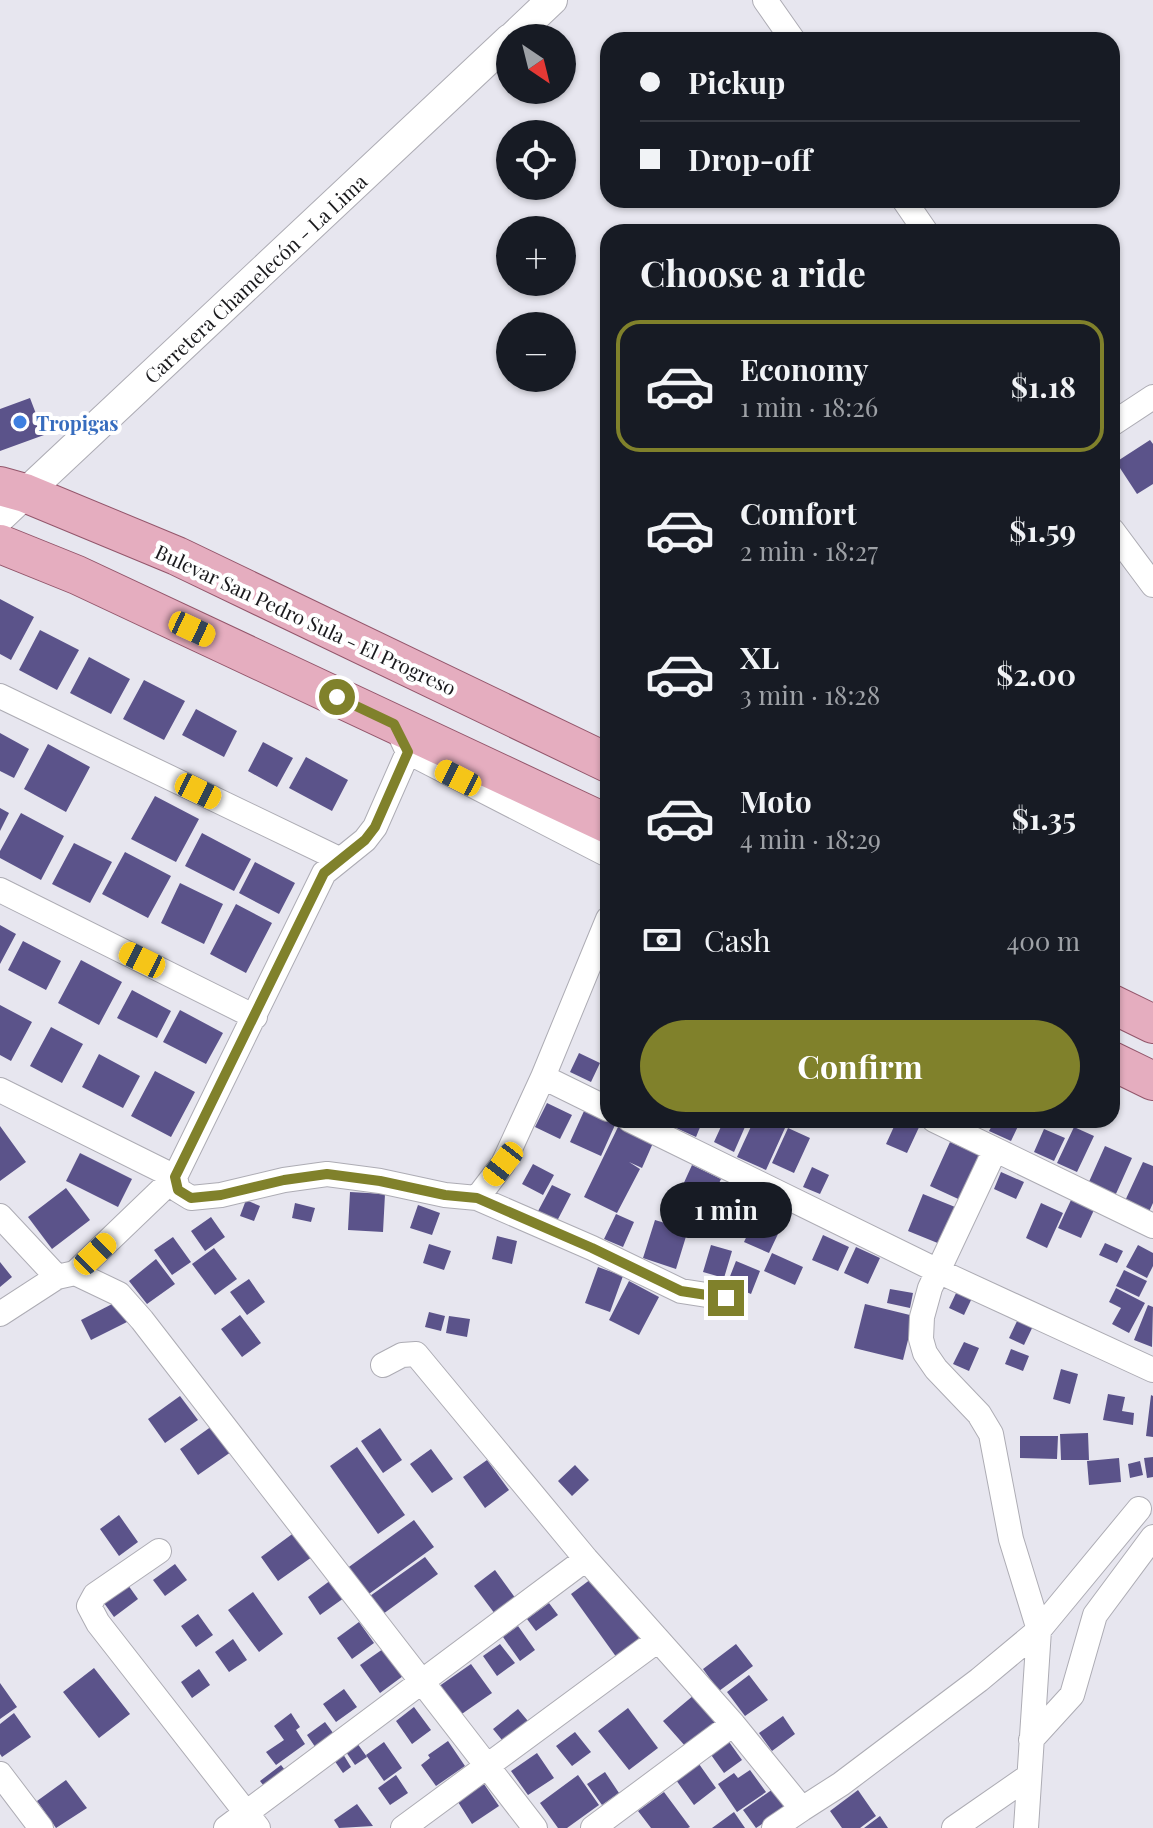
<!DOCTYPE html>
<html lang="en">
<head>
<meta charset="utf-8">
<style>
  :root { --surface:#171b24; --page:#20242c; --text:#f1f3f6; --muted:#9ea1a6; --line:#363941; --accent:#80812b }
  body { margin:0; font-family:"Playfair Display",serif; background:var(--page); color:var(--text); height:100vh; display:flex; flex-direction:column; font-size:30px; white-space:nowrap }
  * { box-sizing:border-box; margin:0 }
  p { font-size:26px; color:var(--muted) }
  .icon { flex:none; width:44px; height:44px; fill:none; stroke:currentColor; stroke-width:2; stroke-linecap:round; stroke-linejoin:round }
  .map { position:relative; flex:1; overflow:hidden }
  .side { position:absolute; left:600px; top:224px; width:520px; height:904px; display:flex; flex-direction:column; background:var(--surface); border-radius:24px; box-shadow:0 2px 6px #0004 }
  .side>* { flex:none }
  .guide { position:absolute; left:600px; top:32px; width:520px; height:176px; border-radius:24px; box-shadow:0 2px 6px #0004; display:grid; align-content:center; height:176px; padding:0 40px; background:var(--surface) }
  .needle { width:52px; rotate:145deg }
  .fabs { position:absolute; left:496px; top:24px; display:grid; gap:16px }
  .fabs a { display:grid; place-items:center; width:80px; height:80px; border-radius:50%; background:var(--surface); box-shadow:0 2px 6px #0004; font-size:40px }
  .end { position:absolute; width:36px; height:36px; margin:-18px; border:10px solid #80812b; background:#fff; box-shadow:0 0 0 4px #fff }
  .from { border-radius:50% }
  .bubble { position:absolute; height:56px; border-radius:28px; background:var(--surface); box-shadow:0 2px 6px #0004; font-size:26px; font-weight:700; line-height:56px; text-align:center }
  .car { position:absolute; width:24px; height:48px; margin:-24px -12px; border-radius:10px; box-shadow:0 0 6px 2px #0007; background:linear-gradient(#f5c518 24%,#345 0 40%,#f5c518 0 76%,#345 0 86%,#f5c518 0) }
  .guide b { display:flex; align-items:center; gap:28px; height:76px; font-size:30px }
  .guide b+b { border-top:2px solid var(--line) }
  .guide i { width:20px; height:20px; background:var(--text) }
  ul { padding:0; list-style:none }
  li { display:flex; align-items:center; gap:24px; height:132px; margin:0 16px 12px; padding:0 24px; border:4px solid transparent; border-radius:24px }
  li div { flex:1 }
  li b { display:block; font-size:30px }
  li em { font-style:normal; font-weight:700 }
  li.current { border-color:var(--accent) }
  li>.icon { width:72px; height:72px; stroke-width:1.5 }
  h2 { padding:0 40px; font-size:36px; line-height:96px }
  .pay { display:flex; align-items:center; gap:20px; height:88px; padding:0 40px; font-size:30px }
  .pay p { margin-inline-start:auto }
  .cta { display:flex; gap:16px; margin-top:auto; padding:16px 40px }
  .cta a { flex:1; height:92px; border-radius:48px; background:var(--accent); color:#fff; font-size:32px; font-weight:700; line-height:92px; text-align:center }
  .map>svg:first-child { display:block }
  .building { fill:#5b538a }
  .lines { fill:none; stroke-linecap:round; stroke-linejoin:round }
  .minor-casing { stroke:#adacb4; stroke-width:26 }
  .tertiary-casing { stroke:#adacb4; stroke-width:32 }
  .primary-casing { stroke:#93566b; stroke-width:40 }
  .minor { stroke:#fff; stroke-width:24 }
  .tertiary { stroke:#fff; stroke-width:30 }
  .primary { stroke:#e5adbf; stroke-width:38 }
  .route { stroke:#80812b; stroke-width:10 }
  .shop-dot { fill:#3f7fe0; stroke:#fff; stroke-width:3 }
  .labels { text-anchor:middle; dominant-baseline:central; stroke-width:8; stroke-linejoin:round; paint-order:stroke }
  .street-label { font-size:20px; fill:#1a1a1d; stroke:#fff }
  .shop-label { font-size:20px; font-weight:bold; fill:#366cbe; stroke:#fff; text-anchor:start }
</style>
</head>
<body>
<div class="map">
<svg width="1153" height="1828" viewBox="0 0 1153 1828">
  <rect width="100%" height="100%" fill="#e7e6ef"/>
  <path class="building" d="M30 398 44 435 0 451V409Z
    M1150 440 1153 444V484L1137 494 1116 462Z
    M0 599 34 617 11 660 0 654Z
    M40 630 79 650 57 690 19 670Z
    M89 657 130 679 111 714 70 693Z
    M144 680 185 701 164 740 123 719Z
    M196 709 237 731 224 757 182 735Z
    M0 733 29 749 14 778 0 771Z
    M263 742 293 758 277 787 248 771Z
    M48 744 90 767 66 812 24 789Z
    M306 757 348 780 332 811 289 788Z
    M155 796 199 819 176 862 131 839Z
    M0 808 9 813 0 831Z
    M21 813 64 836 41 880 0 858V851Z
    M202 833 251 859 234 891 185 866Z
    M74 843 112 862 90 903 52 884Z
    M125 852 171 876 148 918 102 894Z
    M255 862 295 883 279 914 239 893Z
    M180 883 223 904 204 944 161 923Z
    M236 904 272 923 246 973 210 954Z
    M0 925 16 934 0 964Z
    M23 941 61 961 46 990 8 970Z
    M81 960 122 982 99 1025 58 1003Z
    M132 990 171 1011 157 1038 117 1018Z
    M0 1005 32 1022 11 1061 0 1055Z
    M180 1010 223 1033 206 1064 163 1042Z
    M51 1027 83 1044 62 1083 30 1066Z
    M579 1053 600 1063 591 1082 570 1072Z
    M99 1054 140 1076 123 1108 82 1087Z
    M155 1071 195 1092 171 1137 131 1116Z
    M547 1103 572 1115 560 1139 535 1127Z
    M584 1111 615 1125 601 1156 570 1142Z
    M677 1120H703L696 1137 674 1127Z
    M724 1120H748L734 1152 714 1142Z
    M754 1120H767L785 1128 766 1170 737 1157Z
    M897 1120H913L921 1123 907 1153 886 1144Z
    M995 1120H1021L1011 1141 989 1131Z
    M0 1126 26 1162 0 1181Z
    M618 1127 653 1143 642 1168 629 1162 640 1169 617 1213 584 1197Z
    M1074 1127 1094 1136 1077 1172 1057 1163Z
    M788 1128 810 1138 794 1173 772 1163Z
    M1044 1129 1065 1138 1054 1161 1034 1152Z
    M950 1142 988 1159 967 1203 930 1186Z
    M1105 1146 1132 1158 1115 1196 1088 1184Z
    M80 1153 132 1179 118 1207 66 1181Z
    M1143 1162 1153 1166V1203L1148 1214 1124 1203Z
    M533 1164 554 1175 543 1195 522 1184Z
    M692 1165 721 1179 701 1222 672 1209Z
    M812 1167 829 1175 820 1194 803 1187Z
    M1001 1172 1024 1182 1016 1199 994 1189Z
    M552 1185 571 1194 556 1223 537 1213Z
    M66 1188 90 1220 52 1249 28 1217Z
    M350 1192 385 1194 383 1232 348 1230Z
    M923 1194 960 1209 945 1246 908 1231Z
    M246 1200 260 1206 254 1221 240 1216Z
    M1071 1200 1094 1210 1081 1238 1058 1228Z
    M295 1203 315 1208 311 1222 292 1218Z
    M1041 1203 1063 1213 1047 1248 1026 1238Z
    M418 1205 440 1213 432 1235 410 1228Z
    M760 1208 785 1219 769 1253 744 1242Z
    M616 1214 634 1222 623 1247 604 1239Z
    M211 1217 225 1237 205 1251 191 1231Z
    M655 1220 688 1230 676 1269 643 1258Z
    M823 1235 849 1247 838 1271 812 1260Z
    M497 1236 517 1241 512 1264 492 1259Z
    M173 1237 191 1262 172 1275 154 1250Z
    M1105 1243 1123 1251 1117 1263 1099 1255Z
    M429 1244 451 1251 444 1270 423 1263Z
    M711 1245 732 1251 724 1278 703 1272Z
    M1138 1245 1153 1253V1266L1147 1278 1126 1267Z
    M856 1247 880 1258 868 1284 844 1273Z
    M214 1248 237 1279 215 1295 192 1264Z
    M772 1253 803 1267 795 1285 764 1271Z
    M156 1259 175 1284 147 1304 129 1281Z
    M736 1261 760 1271 751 1294 727 1284Z
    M0 1262 12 1277 0 1287Z
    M598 1267 623 1276 610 1312 585 1303Z
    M1124 1270 1147 1281 1139 1297 1116 1286Z
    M249 1279 265 1302 247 1315 230 1292Z
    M629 1281 659 1297 639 1335 609 1320Z
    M1116 1288 1145 1303 1129 1333 1112 1324 1121 1308 1109 1302Z
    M890 1289 913 1293 910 1308 887 1303Z
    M957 1291 972 1298 964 1315 949 1308Z
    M118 1301 129 1321 91 1340 81 1320Z
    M865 1304 914 1316 903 1360 854 1348Z
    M1148 1305 1153 1307 1152 1347 1134 1340Z
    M429 1312 445 1316 441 1331 425 1327Z
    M240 1315 261 1343 242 1357 221 1329Z
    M449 1316 470 1319 467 1337 446 1333Z
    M1019 1317 1034 1324 1024 1345 1009 1338Z
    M964 1342 979 1348 969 1371 953 1364Z
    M1011 1349 1029 1356 1023 1371 1005 1364Z
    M1061 1369 1078 1374 1070 1404 1053 1399Z
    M1108 1394 1125 1397 1122 1411 1134 1413 1133 1425 1103 1420Z
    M1151 1395 1153 1396V1437L1146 1436Z
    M180 1396 198 1420 165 1443 148 1419Z
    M212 1426 231 1452 198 1475 180 1449Z
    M380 1428 402 1460 383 1473 361 1441Z
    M1088 1433 1089 1460H1061L1060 1434Z
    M1020 1436H1058L1057 1459 1020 1458Z
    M357 1447 405 1515 378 1534 330 1466Z
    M431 1449 453 1479 432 1493 410 1464Z
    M1153 1457V1477L1147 1478 1144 1458Z
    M1119 1458 1121 1482 1089 1485 1087 1461Z
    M487 1460 509 1490 485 1508 463 1477Z
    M1140 1461 1143 1475 1130 1478 1128 1464Z
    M575 1465 589 1480 572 1496 558 1481Z
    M119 1515 138 1542 119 1556 100 1529Z
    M414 1520 434 1547 366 1596 346 1569Z
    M295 1532 312 1557 278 1581 261 1557Z
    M425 1557 438 1574 383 1614 370 1596Z
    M175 1564 187 1580 165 1596 153 1580Z
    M495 1570 516 1599 495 1614 474 1586Z
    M595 1576 642 1639 617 1658 571 1594Z
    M123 1578 138 1599 114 1617 99 1596Z
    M331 1580 344 1598 320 1615 308 1597Z
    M253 1592 283 1634 259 1652 228 1610Z
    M549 1603 558 1615 536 1631 527 1619Z
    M198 1614 213 1635 196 1647 181 1626Z
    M359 1622 374 1643 352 1659 337 1638Z
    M518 1626 535 1650 520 1661 503 1637Z
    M233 1639 247 1660 229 1672 215 1652Z
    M500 1644 515 1663 497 1676 483 1656Z
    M736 1644 753 1666 719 1691 703 1669Z
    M383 1649 403 1676 380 1693 360 1665Z
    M471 1664 492 1693 456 1718 435 1689Z
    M94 1668 130 1714 99 1738 63 1692Z
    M199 1669 210 1685 192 1698 181 1682Z
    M749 1675 768 1700 745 1716 727 1692Z
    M0 1683 17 1707 0 1719Z
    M344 1689 357 1707 336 1722 323 1704Z
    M694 1695 716 1721 686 1747 663 1721Z
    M414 1707 431 1730 412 1744 396 1721Z
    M628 1708 658 1748 629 1770 598 1731Z
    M518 1709 532 1726 506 1745 493 1729Z
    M14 1713 31 1737 2 1757 0 1754V1724Z
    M291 1713 300 1727 296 1730 305 1744 276 1765 266 1752 284 1740 274 1726Z
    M783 1716 795 1734 772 1751 759 1733Z
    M325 1722 339 1741 320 1754 307 1735Z
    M575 1732 591 1752 572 1766 556 1746Z
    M727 1739 742 1760 724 1773 709 1752Z
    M448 1741 465 1766 436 1786 421 1765 430 1758 428 1755Z
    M384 1742 402 1768 384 1781 366 1755Z
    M357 1743 367 1757 355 1765 346 1752Z
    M537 1753 554 1778 528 1795 511 1771Z
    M343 1754 351 1767 343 1773 334 1760Z
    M699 1764 716 1788 694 1805 676 1780Z
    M281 1765 288 1774 267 1790 260 1781Z
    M750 1770 766 1792 737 1812 718 1784 734 1773 738 1778Z
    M605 1772 619 1793 602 1805 587 1784Z
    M396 1775 408 1793 390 1805 378 1788Z
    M578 1775 599 1805 567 1828H558L540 1803Z
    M66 1780 87 1808 56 1828 37 1801Z
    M484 1784 499 1806 472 1824 458 1802Z
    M773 1789 786 1808 756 1828 743 1810Z
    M858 1790 876 1816 860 1828H842L830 1811Z
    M664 1792 690 1827 688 1828H651L638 1811Z
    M357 1804 373 1826 339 1828 334 1820Z
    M734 1812 745 1828H712Z
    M880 1816 888 1828H864Z"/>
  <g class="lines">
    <g class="minor-casing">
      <path id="minor" d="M765 0 793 40
        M904 200 926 232
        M1112 424 1153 397
        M1112 530 1153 585
        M0 696 339 859
        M401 737 408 752 608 855
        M0 890 255 1017
        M543 1077 608 1109
        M0 1090 175 1177 178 1190 191 1198 221 1195 284 1180 327 1174 380 1181 445 1195 477 1198 592 1248 681 1291 726 1298
        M630 1120 938 1271 1153 1370
        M934 1120 1153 1226
        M995 1150 930 1288 922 1317 921 1339 925 1353 936 1369 979 1414 991 1434 1011 1539 1039 1630 1026 1828
        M477 1198 503 1164 543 1077 608 919
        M0 1216 57 1277
        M75 1273 119 1294 142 1320 535 1828
        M0 1314 57 1277 75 1273 175 1177 324 873 365 840 375 827 408 752
        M383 1365 402 1355 416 1354 586 1559 733 1724 802 1809 774 1828
        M159 1551 95 1595 89 1606 98 1623 258 1828
        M1031 1740 1072 1695 1095 1615 1153 1537
        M0 1774 41 1828
        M802 1809 841 1784 979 1680 1039 1630 1139 1509
        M226 1828 586 1559
        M403 1828 658 1640
        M593 1828 733 1724
        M954 1828 1029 1776"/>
    </g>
    <g class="tertiary-casing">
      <path id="tertiary" d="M512 38 552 0
        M0 517 510 39"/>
    </g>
    <g class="primary-casing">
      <path id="primary" d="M0 486 25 493 177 556 608 763
        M0 544 77 575 608 824
        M1112 1004 1153 1024
        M1112 1061 1153 1081"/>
    </g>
    <use href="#minor" class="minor"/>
    <use href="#tertiary" class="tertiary"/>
    <use href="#primary" class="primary"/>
  </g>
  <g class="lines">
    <path class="route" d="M337 697 394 724 408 752 375 827 365 840 324 873 175 1177 178 1190 191 1198 221 1195 284 1180 327 1174 380 1181 445 1195 477 1198 592 1248 681 1291 726 1298"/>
  </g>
  <circle class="shop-dot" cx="20" cy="422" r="8"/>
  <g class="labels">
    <g class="street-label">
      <text transform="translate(255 278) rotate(-43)">Carretera Chamelecón - La Lima</text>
      <text transform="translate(306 619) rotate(25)">Bulevar San Pedro Sula - El Progreso</text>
    </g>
    <g class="shop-label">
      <text x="36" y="422">Tropigas</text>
    </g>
  </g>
</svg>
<div class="fabs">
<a><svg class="needle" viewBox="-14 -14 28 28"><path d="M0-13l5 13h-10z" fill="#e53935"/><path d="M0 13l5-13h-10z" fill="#9ea1a6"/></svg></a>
<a><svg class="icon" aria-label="locate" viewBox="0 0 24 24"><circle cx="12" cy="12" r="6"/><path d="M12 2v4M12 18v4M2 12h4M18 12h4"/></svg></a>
<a>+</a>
<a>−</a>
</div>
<i class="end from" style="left:337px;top:697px"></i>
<i class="end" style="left:726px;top:1298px"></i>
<div class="bubble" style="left:660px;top:1182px;width:132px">1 min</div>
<i class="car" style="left:192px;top:629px;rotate:115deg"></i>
<i class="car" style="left:458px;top:778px;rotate:297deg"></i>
<i class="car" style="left:198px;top:791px;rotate:116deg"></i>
<i class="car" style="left:142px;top:960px;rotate:296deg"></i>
<i class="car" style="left:503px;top:1164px;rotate:218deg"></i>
<i class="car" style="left:95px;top:1254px;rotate:46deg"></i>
<div class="guide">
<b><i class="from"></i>Pickup</b>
<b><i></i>Drop-off</b>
</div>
<section class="side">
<h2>Choose a ride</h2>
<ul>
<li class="current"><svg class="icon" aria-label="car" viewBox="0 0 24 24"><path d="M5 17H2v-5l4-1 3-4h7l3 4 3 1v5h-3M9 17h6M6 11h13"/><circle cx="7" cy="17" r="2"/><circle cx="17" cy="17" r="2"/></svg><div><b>Economy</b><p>1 min · 18:26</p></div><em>$1.18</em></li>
<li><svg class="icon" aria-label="car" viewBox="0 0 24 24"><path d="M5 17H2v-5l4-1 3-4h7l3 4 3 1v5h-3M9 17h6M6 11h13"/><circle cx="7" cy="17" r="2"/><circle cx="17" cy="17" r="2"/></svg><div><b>Comfort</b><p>2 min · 18:27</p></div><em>$1.59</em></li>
<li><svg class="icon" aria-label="car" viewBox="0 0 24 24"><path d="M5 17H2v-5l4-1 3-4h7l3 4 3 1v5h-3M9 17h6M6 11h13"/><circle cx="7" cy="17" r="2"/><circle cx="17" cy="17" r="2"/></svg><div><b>XL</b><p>3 min · 18:28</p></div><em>$2.00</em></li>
<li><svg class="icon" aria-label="car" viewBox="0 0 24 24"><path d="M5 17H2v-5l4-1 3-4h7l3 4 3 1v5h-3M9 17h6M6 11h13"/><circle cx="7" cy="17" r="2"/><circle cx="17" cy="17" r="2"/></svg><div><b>Moto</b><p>4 min · 18:29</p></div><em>$1.35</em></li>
</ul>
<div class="pay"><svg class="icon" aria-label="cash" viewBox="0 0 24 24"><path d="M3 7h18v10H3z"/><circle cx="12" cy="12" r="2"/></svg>Cash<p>400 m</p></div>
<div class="cta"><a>Confirm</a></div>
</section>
</div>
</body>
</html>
